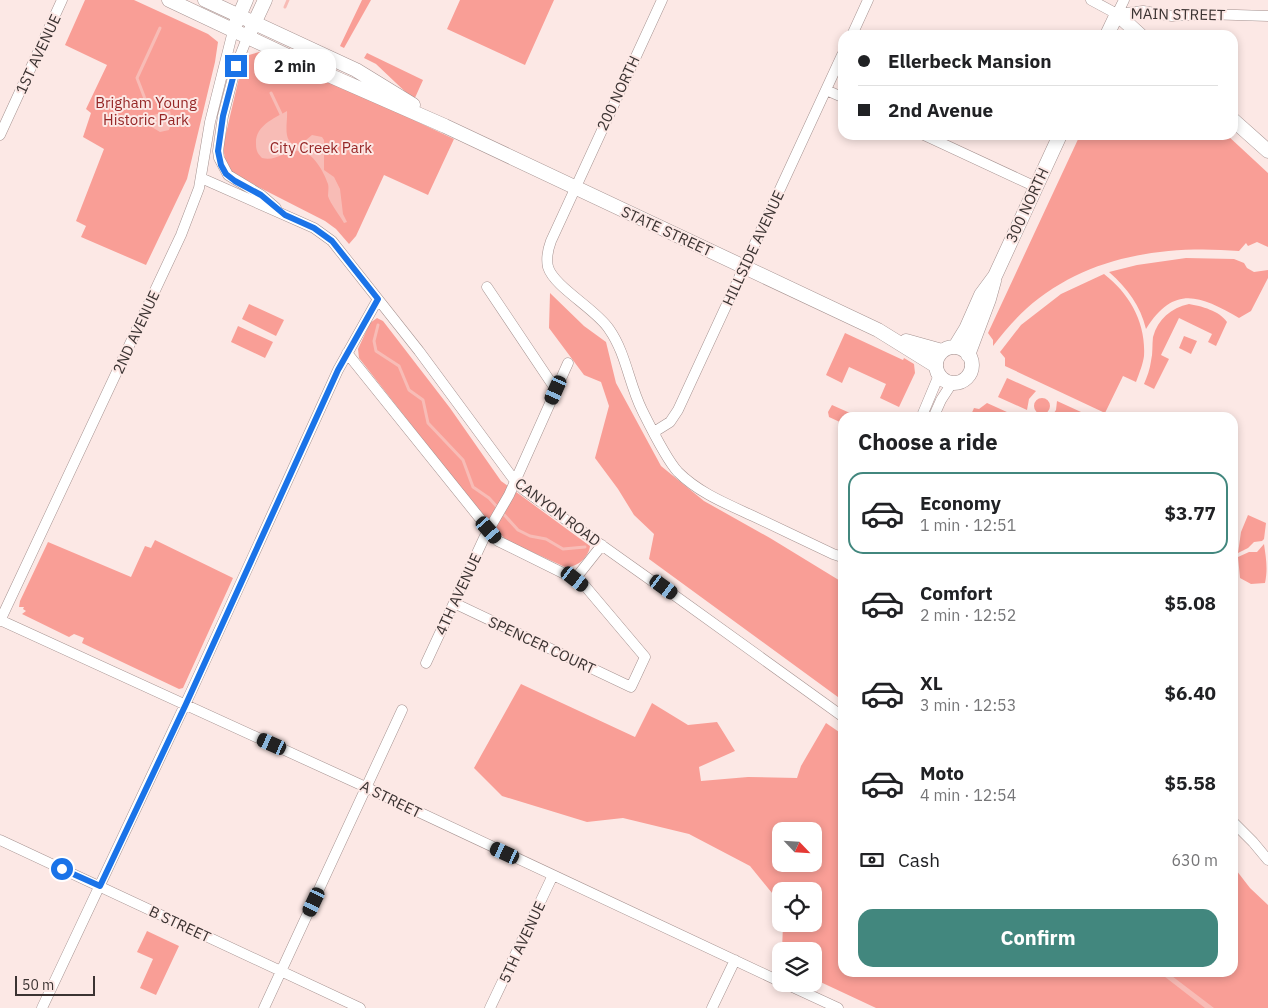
<!DOCTYPE html>
<html lang="en">
<head>
<meta charset="utf-8">
<style>
  :root { --surface:#fff; --page:#f6f6f6; --text:#202124; --muted:#757577; --line:#e0e0e0; --accent:#42877e }
  body { margin:0; font-family:"IBM Plex Sans",sans-serif; background:var(--page); color:var(--text); height:100vh; display:flex; flex-direction:column; font-size:19px; white-space:nowrap }
  * { box-sizing:border-box; margin:0 }
  p { font-size:16px; color:var(--muted) }
  .icon { flex:none; width:28px; height:28px; fill:none; stroke:currentColor; stroke-width:2; stroke-linecap:round; stroke-linejoin:round }
  .map { position:relative; flex:1; overflow:hidden }
  .panel { position:absolute; left:838px; top:412px; width:400px; height:565px; display:flex; flex-direction:column; background:var(--surface); border-radius:15px; box-shadow:0 2px 8px #0003 }
  .panel>* { flex:none }
  .hud { position:absolute; left:838px; top:30px; width:400px; height:110px; border-radius:15px; box-shadow:0 2px 8px #0003; display:grid; align-content:center; height:110px; padding:0 20px; background:var(--surface) }
  .needle { width:32px; rotate:115deg }
  .buttons { position:absolute; left:772px; top:822px; display:grid; gap:10px }
  .buttons a { display:grid; place-items:center; width:50px; height:50px; border-radius:10px; background:var(--surface); box-shadow:0 2px 8px #0003; font-size:25px }
  .scale { position:absolute; left:15px; bottom:12px; width:80px; box-sizing:border-box; padding-left:5px; border:2px solid #3b3332; border-top:0; font-size:14px; line-height:18px; white-space:nowrap; color:#3b3332; -webkit-text-stroke:4px #fce8e5; paint-order:stroke }
  .end { position:absolute; width:22px; height:22px; margin:-11px; border:6px solid #1a73e8; background:#fff; box-shadow:0 0 0 2px #fff }
  .from { border-radius:50% }
  .bubble { position:absolute; height:35px; border-radius:15px; background:var(--surface); box-shadow:0 2px 8px #0003; font-size:16px; font-weight:700; line-height:35px; text-align:center }
  .car { position:absolute; width:15px; height:30px; margin:-15px -8px; border-radius:6px; box-shadow:0 0 4px 1px #0007; background:linear-gradient(#222 24%,#8ab4d8 0 40%,#222 0 76%,#8ab4d8 0 86%,#222 0) }
  .hud b { display:flex; align-items:center; gap:18px; height:48px; font-size:19px }
  .hud b+b { border-top:1px solid var(--line) }
  .hud i { width:12px; height:12px; background:var(--text) }
  ul { padding:0; list-style:none }
  li { display:flex; align-items:center; gap:15px; height:82px; margin:0 10px 8px; padding:0 10px; border:2px solid transparent; border-radius:15px }
  li div { flex:1 }
  li b { display:block; font-size:19px }
  li em { font-style:normal; font-weight:700 }
  li.active { border-color:var(--accent) }
  li>.icon { width:45px; height:45px; stroke-width:1.5 }
  h2 { padding:0 20px; font-size:22px; line-height:60px }
  .pay { display:flex; align-items:center; gap:12px; height:55px; padding:0 20px; font-size:19px }
  .pay p { margin-inline-start:auto }
  .action { display:flex; gap:10px; margin-top:auto; padding:10px 20px }
  .action a { flex:1; height:58px; border-radius:15px; background:var(--accent); color:#fff; font-size:20px; font-weight:700; line-height:58px; text-align:center }
  .map>svg:first-child { display:block }
  .green { fill:#f99e96; fill-rule:evenodd }
  .water { fill:#f8bcb6 }
  .lines { fill:none; stroke-linecap:round; stroke-linejoin:round }
  .stream { stroke:#f8bcb6; stroke-width:3 }
  .minor-casing { stroke:#a59290; stroke-width:11 }
  .major-casing { stroke:#a59290; stroke-width:15 }
  .minor { stroke:#fff; stroke-width:10 }
  .major { stroke:#fff; stroke-width:14 }
  .route { stroke:#1a73e8; stroke-width:6 }
  .labels { text-anchor:middle; dominant-baseline:central; stroke-width:4; stroke-linejoin:round; paint-order:stroke }
  .street-label { font-size:15px; fill:#3b3332; stroke:#fce8e5 }
  .park-label { font-size:15px; fill:#962727; stroke:#fce8e5 }
</style>
</head>
<body>
<div class="map">
<svg width="1268" height="1008" viewBox="0 0 1268 1008">
  <rect width="100%" height="100%" fill="#fce8e5"/>
  <path class="green" d="M85 0H134L208 34 218 42 215 62 187 179 146 265 81 237 86 226 76 221 104 149 83 137 91 113 86 109 107 65 65 45Z
    M362 0H371L344 48 340 46Z
    M460 0H554L525 65 447 29Z
    M259 52 265 53 318 78 337 84 454 139 428 195 384 175 356 236 349 244 336 229 325 221 233 174 225 160 223 146 242 65 249 55Z
    M367 53 423 80 414 100 376 64 364 58Z
    M1080 135H1227L1268 173V247L1257 242 1248 246 1246 243 1239 251C1163 245 1085 256 1026 309 1014 320 1003 333 993 346V340L988 333Z
    M1186 258 1234 259 1244 263 1247 268 1254 272 1268 270V278L1251 311 1239 318C1199 295 1174 285 1146 329 1140 305 1128 289 1109 272L1137 265Z
    M1104 274C1130 294 1146 323 1144 356 1143 364 1139 374 1136 382L1123 376 1105 413 1005 366V358L1000 352 1021 325 1061 294Z
    M550 293 584 326 606 342 616 383 661 466 704 501 770 538 842 582V700L649 559 654 534 634 515 618 489 595 458 609 406 601 382 584 375 549 328Z
    M249 304 284 320 276 336 242 319Z
    M1189 304C1201 306 1220 311 1227 322L1216 346 1208 342 1212 334 1179 318 1161 355 1169 359 1154 389 1144 384C1147 377 1150 369 1151 361 1153 353 1152 345 1153 337 1158 319 1171 308 1189 304Z
    M377 318 383 321 450 408 501 481 590 546C589 557 577 568 565 567L506 540 474 505 359 358 358 349 370 323Z
    M238 326 273 342 265 358 231 342Z
    M845 333 903 360 904 358 914 364 915 373 899 407 880 398 886 384 849 367 842 383 826 375Z
    M1184 336 1197 341 1191 354 1179 348Z
    M1007 378 1036 391 1029 399 1027 410 998 397Z
    M1034 406a8 8 0 1 1 16 0a8 8 0 1 1-16 0Z
    M1057 401 1092 417H1051L1056 410Z
    M987 403 1018 417H970L974 408 979 409Z
    M832 405 859 417 842 418V423L829 417 828 412Z
    M1248 515 1266 523 1264 539 1262 541 1254 542 1248 548 1238 553 1241 532Z
    M155 540 233 578 183 688 179 689 82 643 84 638 74 634 69 637 22 614 26 611 23 609 24 607H19L20 601 48 542 131 577 145 546 151 548Z
    M1264 544C1266 558 1268 569 1265 583L1251 584 1240 578 1238 557 1249 552H1257Z
    M521 684 635 737 652 703 688 725 717 722 735 751 699 767 701 781 748 777 797 778 801 766 826 723 842 734V972H1232L1233 866 1250 888 1268 905V1008H876L814 979V951H782L783 924H814V891H781V904L750 866 689 834 623 818 587 822 502 796 474 768ZM781 831H814V864H781Z
    M147 931 179 946 156 995 140 988 153 959 137 952Z"/>
  <path class="water" d="M170 111 172 121 169 130 160 132 150 126 145 117Z
    M287 111C288 123 281 144 299 146L312 135 322 137 324 140V170L334 177 340 189 343 214 347 222 344 223C340 216 330 203 328 196 328 192 329 188 328 184 324 172 313 152 300 151 286 149 277 162 262 158 258 154 256 151 256 144 255 126 273 119 287 111Z
    M1160 973H1168L1214 1008H1205Z"/>
  <g class="lines">
    <path class="stream" d="M285 7 288 0
      M271 93 281 114V118
      M147 104 137 78 160 28
      M378 325 374 341 376 351 399 366 409 390 423 400 428 423 463 460 473 487 489 498 518 530 530 536 546 539 563 549 585 547"/>
    <g class="minor-casing">
      <path id="minor" d="M662 0 551 241C548 249 546 258 548 267 554 287 596 309 609 329 626 353 629 384 642 410 650 426 666 459 678 472 699 493 727 504 753 516 780 529 806 541 833 554L842 557
        M1091 0 1117 14 1143 11 1172 16 1205 14 1268 16
        M1117 14 1124 0
        M852 35 868 0
        M247 38 236 66 223 116 218 151 219 158 228 175 261 195 276 208
        M826 90 842 97
        M0 135 62 0
        M924 135 1036 187
        M201 178 314 228 332 241 419 351 515 481 524 490 652 581 663 587 842 716
        M487 287 556 390
        M347 353 498 541 575 579 585 586 645 657 631 687 454 603
        M921 418 939 375
        M933 418 941 400 952 383
        M654 432 670 422 678 410 842 55
        M575 579 602 545
        M0 620 359 784 781 982
        M0 621 181 235 199 188 210 122 233 31
        M426 663 484 538 509 495 568 363
        M1232 821 1253 842 1268 860
        M0 840 360 1008
        M786 984 838 1008
        M42 1008 191 692 338 370 378 299
        M264 1008 402 710
        M490 1008 553 875
        M712 1008 735 960"/>
    </g>
    <g class="major-casing">
      <path id="major" d="M169 0 324 73 445 126 878 330 936 366
        M205 0 356 70 413 105
        M236 23 246 0
        M251 30 265 0
        M1107 35 1117 14 1140 35
        M1232 119 1268 151
        M906 341 942 351
        M955 347 966 329 981 295 995 276 1060 135
        M936 365a18 18 0 1 1 36 0a18 18 0 1 1-36 0Z
        M968 355 989 299 994 281"/>
    </g>
    <use href="#minor" class="minor"/>
    <use href="#major" class="major"/>
  </g>
  <g class="lines">
    <path class="route" d="M62 869 100 886 186 704 338 370 378 299 332 241 314 228 285 215 261 195 235 181 226 174 221 165 218 151 223 116 236 66"/>
  </g>
  <g class="labels">
    <g class="street-label">
      <text transform="translate(1178 14) rotate(1)">MAIN STREET</text>
      <text transform="translate(38 54) rotate(-65)">1ST AVENUE</text>
      <text transform="translate(618 93) rotate(-65)">200 NORTH</text>
      <text transform="translate(1027 205) rotate(-65)">300 NORTH</text>
      <text transform="translate(667 231) rotate(25)">STATE STREET</text>
      <text transform="translate(753 248) rotate(-65)">HILLSIDE AVENUE</text>
      <text transform="translate(136 332) rotate(-65)">2ND AVENUE</text>
      <text transform="translate(558 512) rotate(37)">CANYON ROAD</text>
      <text transform="translate(458 594) rotate(-65)">4TH AVENUE</text>
      <text transform="translate(542 645) rotate(25)">SPENCER COURT</text>
      <text transform="translate(391 799) rotate(26)">A STREET</text>
      <text transform="translate(180 924) rotate(25)">B STREET</text>
      <text transform="translate(522 942) rotate(-65)">5TH AVENUE</text>
    </g>
    <g class="park-label">
      <text x="146" y="102">Brigham Young<tspan x="146" dy="17">Historic Park</tspan></text>
      <text x="321" y="147">City Creek Park</text>
    </g>
  </g>
</svg>
<div class="buttons">
<a><svg class="needle" viewBox="-14 -14 28 28"><path d="M0-13l5 13h-10z" fill="#e53935"/><path d="M0 13l5-13h-10z" fill="#757577"/></svg></a>
<a><svg class="icon" aria-label="locate" viewBox="0 0 24 24"><circle cx="12" cy="12" r="6"/><path d="M12 2v4M12 18v4M2 12h4M18 12h4"/></svg></a>
<a><svg class="icon" aria-label="layers" viewBox="0 0 24 24"><path d="M12 4l9 5-9 5-9-5zM3 14l9 5 9-5"/></svg></a>
</div>
<div class="scale">50 m</div>
<i class="end from" style="left:62px;top:869px"></i>
<i class="end" style="left:236px;top:66px"></i>
<div class="bubble" style="left:254px;top:49px;width:82px">2 min</div>
<i class="car" style="left:556px;top:390px;rotate:204deg"></i>
<i class="car" style="left:489px;top:530px;rotate:139deg"></i>
<i class="car" style="left:575px;top:579px;rotate:128deg"></i>
<i class="car" style="left:664px;top:587px;rotate:126deg"></i>
<i class="car" style="left:272px;top:744px;rotate:294deg"></i>
<i class="car" style="left:505px;top:853px;rotate:295deg"></i>
<i class="car" style="left:314px;top:902px;rotate:205deg"></i>
<div class="hud">
<b><i class="from"></i>Ellerbeck Mansion</b>
<b><i></i>2nd Avenue</b>
</div>
<section class="panel">
<h2>Choose a ride</h2>
<ul>
<li class="active"><svg class="icon" aria-label="car" viewBox="0 0 24 24"><path d="M5 17H2v-5l4-1 3-4h7l3 4 3 1v5h-3M9 17h6M6 11h13"/><circle cx="7" cy="17" r="2"/><circle cx="17" cy="17" r="2"/></svg><div><b>Economy</b><p>1 min · 12:51</p></div><em>$3.77</em></li>
<li><svg class="icon" aria-label="car" viewBox="0 0 24 24"><path d="M5 17H2v-5l4-1 3-4h7l3 4 3 1v5h-3M9 17h6M6 11h13"/><circle cx="7" cy="17" r="2"/><circle cx="17" cy="17" r="2"/></svg><div><b>Comfort</b><p>2 min · 12:52</p></div><em>$5.08</em></li>
<li><svg class="icon" aria-label="car" viewBox="0 0 24 24"><path d="M5 17H2v-5l4-1 3-4h7l3 4 3 1v5h-3M9 17h6M6 11h13"/><circle cx="7" cy="17" r="2"/><circle cx="17" cy="17" r="2"/></svg><div><b>XL</b><p>3 min · 12:53</p></div><em>$6.40</em></li>
<li><svg class="icon" aria-label="car" viewBox="0 0 24 24"><path d="M5 17H2v-5l4-1 3-4h7l3 4 3 1v5h-3M9 17h6M6 11h13"/><circle cx="7" cy="17" r="2"/><circle cx="17" cy="17" r="2"/></svg><div><b>Moto</b><p>4 min · 12:54</p></div><em>$5.58</em></li>
</ul>
<div class="pay"><svg class="icon" aria-label="cash" viewBox="0 0 24 24"><path d="M3 7h18v10H3z"/><circle cx="12" cy="12" r="2"/></svg>Cash<p>630 m</p></div>
<div class="action"><a>Confirm</a></div>
</section>
</div>
</body>
</html>
